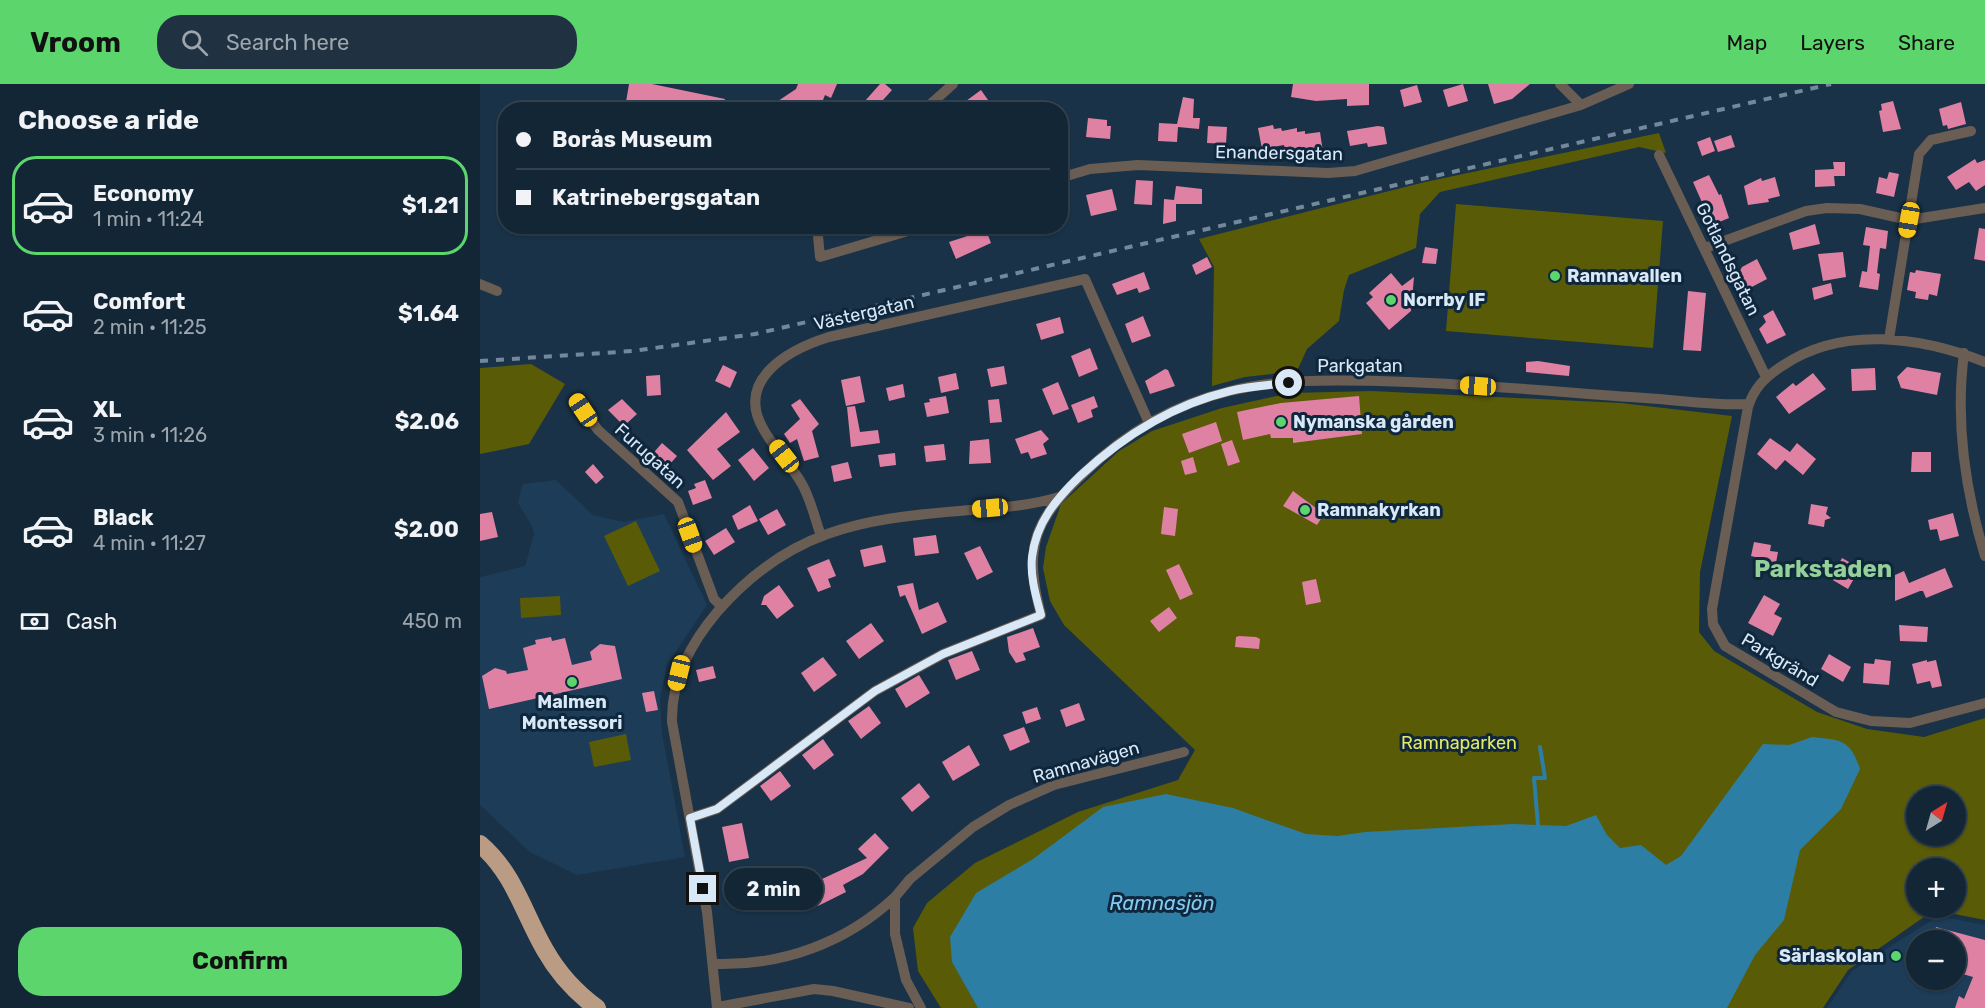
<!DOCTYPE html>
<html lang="en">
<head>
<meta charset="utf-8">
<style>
  :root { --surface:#132635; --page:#203241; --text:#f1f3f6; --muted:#9da5ad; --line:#324350; --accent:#5cd56d }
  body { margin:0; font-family:Rubik,sans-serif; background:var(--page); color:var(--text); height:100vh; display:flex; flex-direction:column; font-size:22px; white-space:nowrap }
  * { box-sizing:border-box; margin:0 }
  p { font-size:20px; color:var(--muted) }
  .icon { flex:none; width:33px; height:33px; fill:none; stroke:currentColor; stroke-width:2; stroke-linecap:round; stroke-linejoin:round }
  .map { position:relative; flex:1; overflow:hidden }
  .panel { display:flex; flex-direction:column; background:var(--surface); width:480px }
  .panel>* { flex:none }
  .hud { position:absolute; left:18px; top:18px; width:570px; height:132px; border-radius:24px; box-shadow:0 2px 4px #0004,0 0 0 2px var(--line); display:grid; align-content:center; height:132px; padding:0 18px; background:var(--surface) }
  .needle { width:39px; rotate:37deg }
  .buttons { position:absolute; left:1426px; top:702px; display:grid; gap:12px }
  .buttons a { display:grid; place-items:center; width:60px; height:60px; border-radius:50%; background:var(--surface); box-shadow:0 2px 4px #0004,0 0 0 2px var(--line); font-size:30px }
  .end { position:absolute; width:27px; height:27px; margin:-14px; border:8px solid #d9e8f6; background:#111; box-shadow:0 0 0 3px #111 }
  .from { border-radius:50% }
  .bubble { position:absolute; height:42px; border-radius:21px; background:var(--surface); box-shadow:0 2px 4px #0004,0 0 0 2px var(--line); font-size:20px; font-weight:700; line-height:42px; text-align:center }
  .car { position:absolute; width:18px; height:36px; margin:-18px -9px; border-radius:8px; box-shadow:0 0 4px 2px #0007; background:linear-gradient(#f5c518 24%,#345 0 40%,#f5c518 0 76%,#345 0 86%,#f5c518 0) }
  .hud b { display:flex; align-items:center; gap:21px; height:57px; font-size:22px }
  .hud b+b { border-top:2px solid var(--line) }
  .hud i { width:15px; height:15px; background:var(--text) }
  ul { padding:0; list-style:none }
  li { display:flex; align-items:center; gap:18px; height:99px; margin:0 12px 9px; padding:0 6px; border:3px solid transparent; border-radius:24px }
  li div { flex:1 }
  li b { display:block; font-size:22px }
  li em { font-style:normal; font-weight:700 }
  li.on { border-color:var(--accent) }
  li>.icon { width:54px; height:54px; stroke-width:1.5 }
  h2 { padding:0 18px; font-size:27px; line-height:72px }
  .pay { display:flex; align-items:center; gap:15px; height:66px; padding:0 18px; font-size:22px }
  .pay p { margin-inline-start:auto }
  .primary-button { display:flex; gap:12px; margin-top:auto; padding:12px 18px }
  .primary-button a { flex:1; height:69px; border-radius:24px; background:var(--accent); color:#111; font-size:24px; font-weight:700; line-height:69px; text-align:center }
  header { display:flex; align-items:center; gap:36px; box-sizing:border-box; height:84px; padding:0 30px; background:var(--accent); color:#111 }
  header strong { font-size:28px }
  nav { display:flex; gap:33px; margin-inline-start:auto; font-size:21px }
  .search { width:420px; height:54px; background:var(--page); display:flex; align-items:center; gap:15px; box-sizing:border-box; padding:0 21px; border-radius:24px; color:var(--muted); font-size:22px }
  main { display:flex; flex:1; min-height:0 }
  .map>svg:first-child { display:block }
  .built { fill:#1d3c57; fill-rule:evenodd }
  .green { fill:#5a5b07; fill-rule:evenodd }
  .water { fill:#2c7ea5 }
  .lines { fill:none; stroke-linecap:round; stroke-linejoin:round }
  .stream { stroke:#2c7ea5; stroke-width:4 }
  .building { fill:#df81a3 }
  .street { stroke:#6a5d54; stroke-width:10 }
  .highway { stroke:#ba9b83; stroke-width:18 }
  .rail { stroke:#74889a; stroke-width:4; stroke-dasharray:8 8; stroke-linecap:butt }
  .route { stroke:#d9e8f6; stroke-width:8 }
  .poi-dot { fill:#5cd56d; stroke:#0f273d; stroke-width:2 }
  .labels { text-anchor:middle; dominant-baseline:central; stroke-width:6; stroke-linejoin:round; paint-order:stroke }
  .street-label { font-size:18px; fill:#d9e8f6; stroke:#0f273d }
  .poi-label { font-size:18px; font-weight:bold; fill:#d9e8f6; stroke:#0f273d; text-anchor:start }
  .park-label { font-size:18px; fill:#e5e865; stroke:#0f273d }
  .water-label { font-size:20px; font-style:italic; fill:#83cbf3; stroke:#0f273d }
  .district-label { font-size:24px; font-weight:bold; fill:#94d098; stroke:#0f273d }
</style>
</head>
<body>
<header>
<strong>Vroom</strong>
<div class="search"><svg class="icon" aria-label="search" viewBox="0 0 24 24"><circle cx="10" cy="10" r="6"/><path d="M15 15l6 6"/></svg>Search here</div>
<nav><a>Map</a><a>Layers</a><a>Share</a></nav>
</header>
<main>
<section class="panel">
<h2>Choose a ride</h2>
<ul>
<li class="on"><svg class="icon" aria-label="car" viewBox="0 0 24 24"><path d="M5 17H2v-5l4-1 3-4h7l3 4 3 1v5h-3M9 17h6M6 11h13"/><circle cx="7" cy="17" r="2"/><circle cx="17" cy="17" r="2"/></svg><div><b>Economy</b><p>1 min · 11:24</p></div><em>$1.21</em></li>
<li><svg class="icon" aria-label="car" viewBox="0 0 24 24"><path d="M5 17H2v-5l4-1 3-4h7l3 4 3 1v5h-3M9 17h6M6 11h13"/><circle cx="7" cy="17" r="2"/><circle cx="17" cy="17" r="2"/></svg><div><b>Comfort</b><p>2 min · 11:25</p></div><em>$1.64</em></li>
<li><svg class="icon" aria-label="car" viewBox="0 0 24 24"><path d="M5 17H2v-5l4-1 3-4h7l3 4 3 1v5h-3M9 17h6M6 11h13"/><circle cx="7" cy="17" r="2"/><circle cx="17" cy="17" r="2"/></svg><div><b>XL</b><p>3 min · 11:26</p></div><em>$2.06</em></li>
<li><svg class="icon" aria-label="car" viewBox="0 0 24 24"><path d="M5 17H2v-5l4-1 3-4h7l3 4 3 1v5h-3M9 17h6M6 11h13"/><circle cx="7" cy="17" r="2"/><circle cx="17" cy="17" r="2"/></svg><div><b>Black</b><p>4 min · 11:27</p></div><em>$2.00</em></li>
</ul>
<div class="pay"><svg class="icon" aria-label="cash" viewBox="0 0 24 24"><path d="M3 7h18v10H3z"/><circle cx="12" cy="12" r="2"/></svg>Cash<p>450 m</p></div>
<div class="primary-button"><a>Confirm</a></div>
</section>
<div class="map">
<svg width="1505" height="924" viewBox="0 0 1505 924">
  <rect width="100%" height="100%" fill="#193247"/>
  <path class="built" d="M76 396 113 431 143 438 184 430 227 521 187 581 180 615 182 649 205 773 97 791 50 768 0 721V493L45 482 54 450 52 442 38 419 41 406 43 400Z
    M1458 832 1505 841V924H1347L1372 887ZM1437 856H1476V896H1437Z"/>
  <path class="green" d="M1179 49 1186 69 1159 63 960 108 940 130 936 164 869 191 864 206 859 237 827 265 817 287 765 293 732 302 734 183 719 155 945 98Z
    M976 120 1183 137 1173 264 966 247Z
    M51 280 85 300 49 360 0 370V284Z
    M892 307 1141 319 1252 332 1220 488 1219 548 1234 567 1337 628 1387 645 1444 653 1505 634V836L1454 826 1368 886 1343 924H461L438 887 433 844 447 819 495 779 598 728 698 696 715 666 584 541 570 517 563 484 566 463 581 420 639 367 672 347 742 324 810 309ZM1437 712H1476V752H1437ZM1437 784H1476V824H1437Z
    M156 437 180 487 148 502 124 452Z
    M80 512 81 531 41 534 40 514Z
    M146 650 151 676 114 683 109 658Z"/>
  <path class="water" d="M1332 653C1361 656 1370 655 1380 685L1361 725 1320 766 1304 836 1275 871 1247 924H498L472 878 470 853 496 809 553 775 623 723 686 710 753 724 826 750 857 752 885 748 1033 740 1086 742 1116 731 1127 751 1140 764 1161 761 1186 781 1201 772 1283 660 1309 661Z"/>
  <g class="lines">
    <path class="stream" d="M1058 741 1054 694H1065L1060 663"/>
  </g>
  <path class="building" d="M149 0H172L245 15 243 26H182L146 18Z
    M318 0H357L351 14 345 11 339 26H299L295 19 316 5Z
    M400 0H405L412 6 394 26H377Z
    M813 0H889V21L867 22V15L836 17 811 13Z
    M983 0 988 17 968 23 963 6Z
    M1008 0H1050L1032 15 1014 20Z
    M937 1 942 18 924 23 920 6Z
    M501 6 515 26H493L486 17Z
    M703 13 714 15 713 34H720L719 45 698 43 697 58 678 57 679 39 697 40Z
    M1413 17 1421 45 1403 48 1399 27 1402 26 1401 20Z
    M1481 18 1486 40 1468 45 1467 41 1463 42 1459 25Z
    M608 34 627 36V42H631L630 55 606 53Z
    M793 41 794 45 801 44 802 47 817 44V48L825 47V50L840 48 843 68 828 71 827 64 805 68 804 61 782 65 778 44Z
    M728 42 747 43 746 60 727 59Z
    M898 42 904 43 907 60 888 63 887 59 870 62 867 47Z
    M1251 51 1255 63 1238 68 1234 57Z
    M1230 53 1235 67 1222 72 1217 58Z
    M1495 75 1497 79 1505 76V101L1496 107 1489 98 1476 106 1467 93Z
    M1353 78H1365V92H1354L1355 102 1335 103V86L1354 85Z
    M1409 88 1419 90 1414 113 1396 109 1399 93 1407 95Z
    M1229 91 1239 111 1241 110 1249 134 1232 141 1213 98Z
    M1295 93 1300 112 1288 115 1289 118 1268 121 1264 102 1281 94 1282 97Z
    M656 96 673 97 672 121 654 120Z
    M696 102 722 105V120H696V137L683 140 684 115 694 116Z
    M632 105 637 126 611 132 606 111Z
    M1335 140 1340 160 1313 166 1309 149Z
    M1386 143 1408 147 1406 165 1400 164 1397 189 1400 190 1398 206 1379 203 1382 187 1387 188 1390 162 1383 161Z
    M1499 144 1505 145V177L1494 175Z
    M506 146 511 159 476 175 469 158Z
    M945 163 958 165 956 180 942 179Z
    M1363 168 1366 193 1343 197 1338 170Z
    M727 173 732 183 716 191 712 181Z
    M1277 175 1287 195 1266 206 1260 196 1264 194 1260 187 1262 183Z
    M1436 186 1461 190 1457 212 1449 210 1448 216 1435 214 1436 208 1427 206 1430 188 1435 189Z
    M664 188 670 205 659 209 657 204 637 211 632 200Z
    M911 189 922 202 934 193 931 227 909 246 886 219 893 213 889 209Z
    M1351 199 1353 210 1334 216 1332 204Z
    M1208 207 1226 209 1221 267 1203 266Z
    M1293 226 1306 251 1287 260 1279 245 1286 238 1283 232Z
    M663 232 671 252 652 259 645 240Z
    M580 233 584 249 561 256 556 240Z
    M610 264 618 285 599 293 591 272Z
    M1058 277 1090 282 1089 292 1046 288V278Z
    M243 281 257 288 250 304 235 297Z
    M524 282 527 300 511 303 507 285Z
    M1427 283 1461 289 1457 311 1421 304 1417 293Z
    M1395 284 1396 306 1372 307 1371 285Z
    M685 285 688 286 695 302 670 310 665 297Z
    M476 289 479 305 461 309 458 293Z
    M1333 289 1346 305 1309 330 1296 313 1313 299 1316 302Z
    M180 291 181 311 167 312 166 292Z
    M380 292 385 318 366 322 361 296Z
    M578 298 589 325 573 331 562 305Z
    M423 300 425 313 409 317 406 304Z
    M466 312 469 329 447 333 444 319 450 318 449 315Z
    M614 312 618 323 611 326 613 333 598 339 591 321Z
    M879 312 882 350 813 359V354H791L790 350 763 356 757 328 801 319Z
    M142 315 157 330 144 342 128 326Z
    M320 315 339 340 332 347 339 373 324 377 317 355 310 359 304 350 320 335 311 321Z
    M519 315 522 338 510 339 508 316Z
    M375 322 380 348 398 346 400 359 371 363 367 323Z
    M246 328 260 348 237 365 251 382 233 396 207 366Z
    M736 338 742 357 709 369 702 350Z
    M561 346 569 355 563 360 567 370 551 375 548 368 541 370 535 355Z
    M1290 354 1310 368 1317 359 1336 375 1323 391 1305 376 1296 386 1277 370Z
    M509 355 511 379 489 380 490 357Z
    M752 356 760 378 748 382 741 360Z
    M182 359 197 372 184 387 169 374Z
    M464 360 466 376 446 378 444 362Z
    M273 364 289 384 274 397 258 376Z
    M1432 368H1451V388H1431Z
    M415 369 416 381 400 383 398 371Z
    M713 373 717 388 705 391 701 377Z
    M368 378 372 394 354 398 351 382Z
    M113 380 124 393 116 400 105 388Z
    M225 396 232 414 213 421 208 407 216 404 214 400Z
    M813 407 844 430 837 441 803 422Z
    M1331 420 1348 423 1346 430 1351 434 1345 436 1344 443 1328 440Z
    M270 421 278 437 258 446 252 432Z
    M684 423 698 425 695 452 681 450Z
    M297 425 306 441 288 451 279 435Z
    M12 428 18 453 0 457V430Z
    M1473 429 1479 452 1460 457 1457 445 1450 446 1448 436Z
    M246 444 255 458 234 471 225 457Z
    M456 451 459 469 435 472 433 454Z
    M1274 458 1291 461 1290 467 1298 468 1294 490 1277 487 1279 474 1271 472Z
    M402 461 406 478 384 483 380 466Z
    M500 462 513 488 497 496 484 469Z
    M1362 474 1380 484 1368 505 1351 495Z
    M349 475 356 492 348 495 351 503 338 508 327 484Z
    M699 480 713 510 700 516 686 486Z
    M1465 484 1473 503 1446 514 1443 507H1440L1415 517V491L1424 487 1429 499Z
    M836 495 841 518 826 521 822 498Z
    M433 499 439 526 458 518 467 538 442 550 425 511 420 513 417 502Z
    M299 501 314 522 297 535 286 521H281L284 512Z
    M1284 511 1300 520 1294 530 1302 534 1293 552 1268 539Z
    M689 523 697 534 679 548 670 537Z
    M391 539 404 557 379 575 366 557Z
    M1419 541 1448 543 1447 558 1420 557Z
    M553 544 560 563 543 569 546 576 536 579 529 568 527 553Z
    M759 552 776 553 780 555 779 565 755 563 756 553Z
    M71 553 72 557 85 554 92 581 112 576 110 568 120 560 135 562 142 595 9 625 2 592 15 584 26 587 27 590 48 586 43 564 56 560 55 556Z
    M492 567 500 586 476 596 468 576Z
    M1349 570 1371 583 1363 598 1341 585Z
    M343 573 357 591 334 608 321 589Z
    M1395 575 1411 577 1409 601 1383 599 1384 579 1394 580Z
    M1447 576V578L1456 576 1462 602 1452 604 1450 597 1437 600 1432 580Z
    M233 582 236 594 219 598 216 586Z
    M439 591 450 609 426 624 415 605Z
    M174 607 178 626 166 628 162 609Z
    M599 619 605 636 586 643 580 626Z
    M389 622 401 639 381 655 368 637Z
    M557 623 561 635 546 640 542 628Z
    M544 643 550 658 530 667 523 651Z
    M343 655 354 671 334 686 322 671Z
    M489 661 500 681 473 697 462 678Z
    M300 687 311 702 291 717 280 702Z
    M439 699 450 713 432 728 421 714Z
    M262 739 269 774 249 778 242 743Z
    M395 749 409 764 383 790 363 801 366 808 338 822 327 802 387 774 378 765Z
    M1456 843 1505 856V924H1475L1479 912 1484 915 1493 893 1476 888V856H1452Z"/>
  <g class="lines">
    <path class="street" d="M1080 0 1101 21
      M444 26 473 0
      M1179 71 1286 293
      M580 94 610 85 658 81 848 89 875 87 1101 21 1149 0
      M341 142 338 152 340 173 445 142
      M1225 164 1326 127 1347 124 1380 125 1429 136 1505 124
      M0 200 17 207
      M1409 255 1439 70 1451 56 1491 47
      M1484 269C1475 338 1485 406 1505 472
      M1505 278C1441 253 1362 241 1302 282 1285 293 1274 304 1268 323L1232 525 1233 540 1245 562 1356 628 1391 637 1430 639 1505 619
      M96 315 118 346 198 418 234 515 242 523
      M341 452C335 435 331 416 322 400 311 381 296 366 285 348 253 297 307 266 349 253L605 195 669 339
      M210 734 237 725 395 607 463 570 561 531C543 462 554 436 605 388 646 349 695 320 750 307 798 295 850 296 899 297 988 299 1077 308 1165 314 1200 316 1235 322 1269 320
      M234 880C302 882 366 859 415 813
      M238 923 334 905 353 907 429 924
      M237 924 227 828 192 638C191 595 211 559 238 527 308 447 379 435 479 427 513 424 546 423 579 413
      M441 924 426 896 415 850V813L430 795 493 743 529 721 574 701 704 668"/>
    <path class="highway" d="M0 760C34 789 43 828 65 866 78 889 95 908 117 924"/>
    <path class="rail" d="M0 277 153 267 275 250 1351 0"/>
  </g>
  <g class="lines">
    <path class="route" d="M223 805 210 734 237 725 395 607 463 570 561 531C556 512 550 493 552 473 556 439 576 415 600 392 643 352 692 321 750 307 769 302 790 301 809 299"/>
  </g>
  <g class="poi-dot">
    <circle cx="1075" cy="192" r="6"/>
    <circle cx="911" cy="216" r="6"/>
    <circle cx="801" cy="338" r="6"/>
    <circle cx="825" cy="426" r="6"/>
    <circle cx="92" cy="598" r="6"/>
    <circle cx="1416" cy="872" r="6"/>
  </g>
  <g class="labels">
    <g class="street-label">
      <text transform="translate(799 69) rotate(1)">Enandersgatan</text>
      <text transform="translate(1248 175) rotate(64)">Gotlandsgatan</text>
      <text transform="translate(384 229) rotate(-13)">Västergatan</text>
      <text x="880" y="282">Parkgatan</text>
      <text transform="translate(170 372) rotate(42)">Furugatan</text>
      <text transform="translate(1300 576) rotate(31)">Parkgränd</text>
      <text transform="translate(606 678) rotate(-16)">Ramnavägen</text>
    </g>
    <g class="poi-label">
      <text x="1087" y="192">Ramnavallen</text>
      <text x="923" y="216">Norrby IF</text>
      <text x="813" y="338">Nymanska gården</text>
      <text x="837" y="426">Ramnakyrkan</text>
      <text x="92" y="618" text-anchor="middle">Malmen<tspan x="92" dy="21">Montessori</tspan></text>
      <text x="1404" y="872" text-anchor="end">Särlaskolan</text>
    </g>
    <g class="park-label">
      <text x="979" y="659">Ramnaparken</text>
    </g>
    <g class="water-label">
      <text x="682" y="819">Ramnasjön</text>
    </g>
    <g class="district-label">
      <text x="1343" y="485">Parkstaden</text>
    </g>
  </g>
</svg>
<div class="buttons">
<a><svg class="needle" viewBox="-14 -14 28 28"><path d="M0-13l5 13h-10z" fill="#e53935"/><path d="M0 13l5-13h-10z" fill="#9da5ad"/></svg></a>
<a>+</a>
<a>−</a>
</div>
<i class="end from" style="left:809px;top:299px"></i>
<i class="end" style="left:223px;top:805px"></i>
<div class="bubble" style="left:244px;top:784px;width:99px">2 min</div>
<i class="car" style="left:1429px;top:136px;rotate:190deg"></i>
<i class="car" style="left:998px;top:302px;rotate:274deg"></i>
<i class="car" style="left:103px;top:326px;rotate:326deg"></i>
<i class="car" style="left:304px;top:372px;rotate:322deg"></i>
<i class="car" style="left:510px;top:424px;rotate:265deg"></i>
<i class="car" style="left:210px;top:451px;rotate:160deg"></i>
<i class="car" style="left:199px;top:589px;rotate:194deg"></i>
<div class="hud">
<b><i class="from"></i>Borås Museum</b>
<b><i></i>Katrinebergsgatan</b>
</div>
</div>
</main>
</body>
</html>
